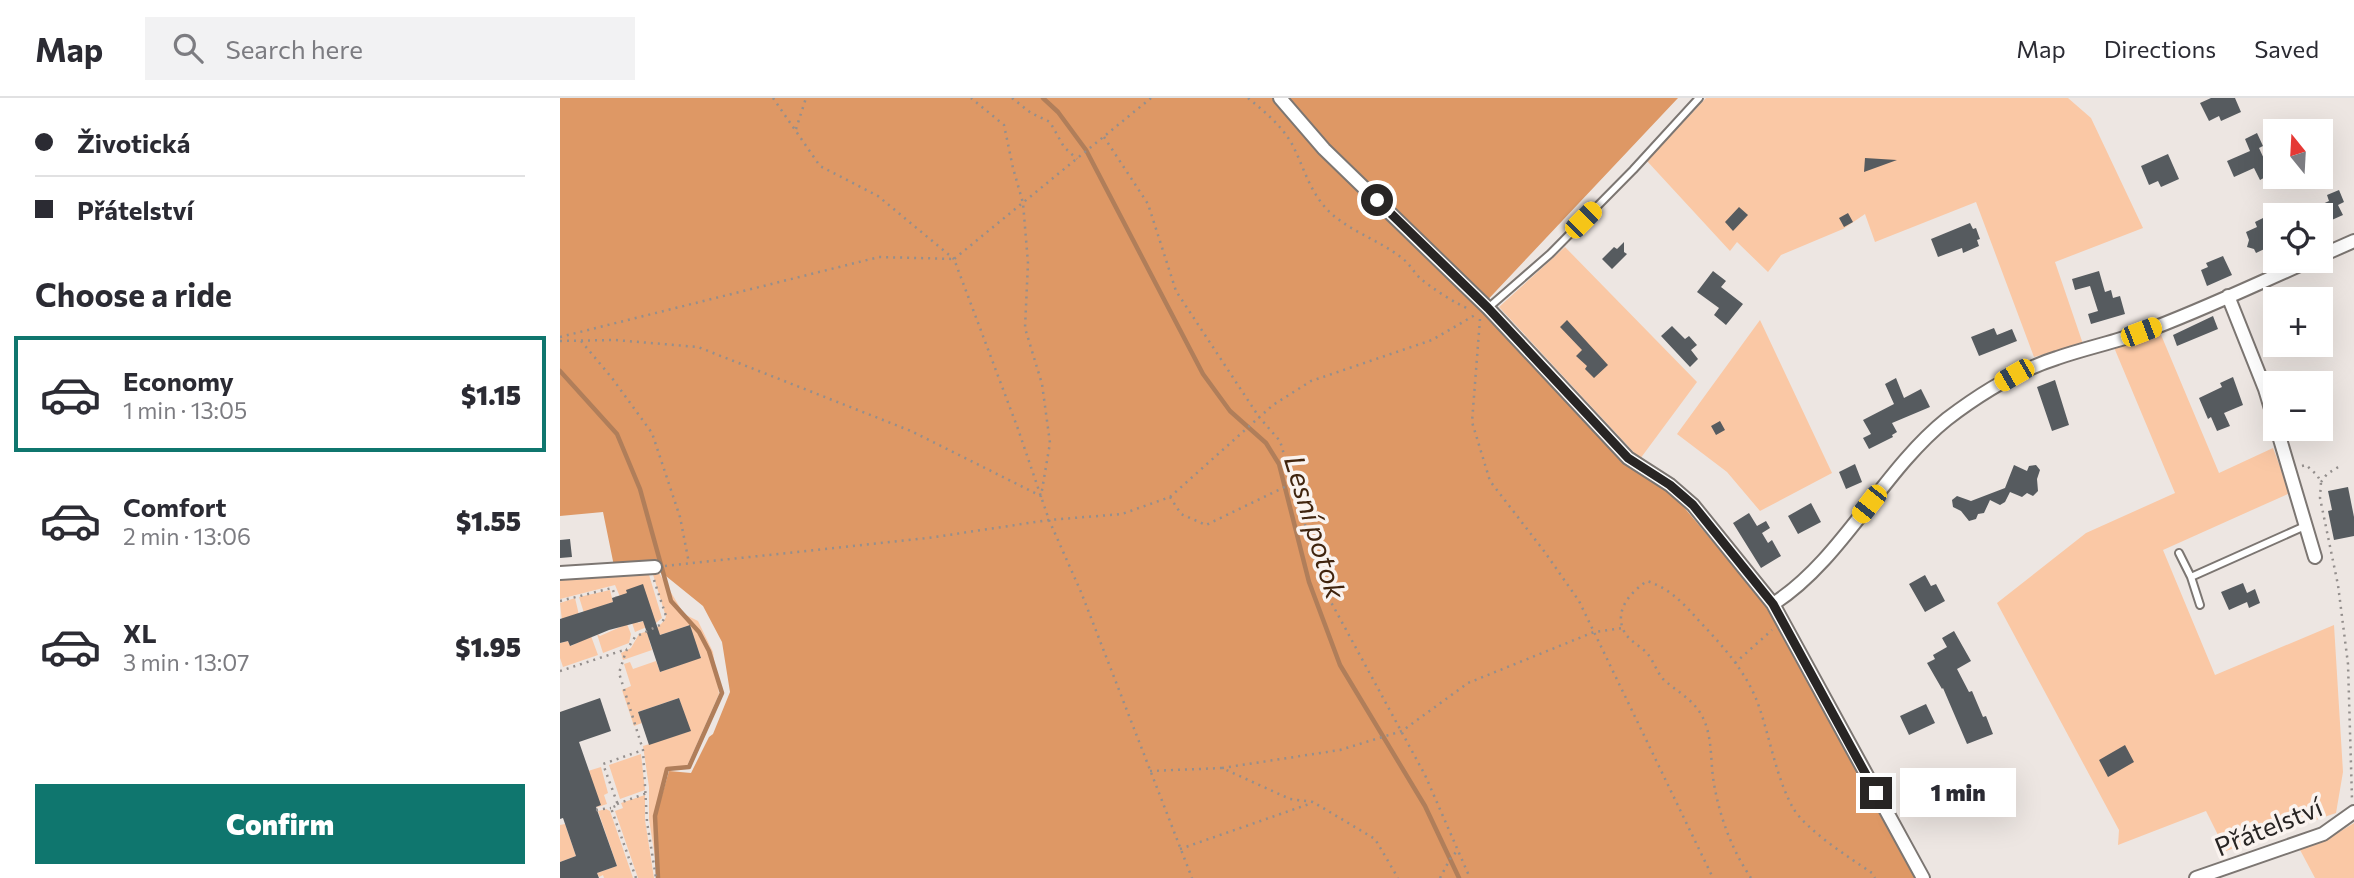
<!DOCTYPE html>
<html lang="en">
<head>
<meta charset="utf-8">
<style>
  :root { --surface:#fff; --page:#f2f2f3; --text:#2b2b33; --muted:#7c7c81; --line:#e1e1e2; --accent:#0f766e }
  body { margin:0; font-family:Commissioner,sans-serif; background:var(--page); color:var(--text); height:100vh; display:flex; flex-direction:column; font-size:26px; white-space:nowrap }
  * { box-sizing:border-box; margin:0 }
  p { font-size:23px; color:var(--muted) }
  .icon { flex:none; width:38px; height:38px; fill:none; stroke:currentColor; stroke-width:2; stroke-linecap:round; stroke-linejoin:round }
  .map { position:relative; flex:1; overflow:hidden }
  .drawer { display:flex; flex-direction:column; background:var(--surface); width:560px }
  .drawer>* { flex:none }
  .hud { display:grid; align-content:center; height:154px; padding:0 35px; background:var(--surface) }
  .needle { width:46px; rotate:342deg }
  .buttons { position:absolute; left:1703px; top:21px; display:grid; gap:14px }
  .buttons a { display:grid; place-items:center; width:70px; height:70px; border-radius:0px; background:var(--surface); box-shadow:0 7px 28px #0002; font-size:35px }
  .end { position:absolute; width:32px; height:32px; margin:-16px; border:9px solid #282524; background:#fff; box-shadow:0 0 0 4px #fff }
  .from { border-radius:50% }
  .bubble { position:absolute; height:49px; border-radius:0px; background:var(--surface); box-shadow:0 7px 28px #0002; font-size:23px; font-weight:800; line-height:49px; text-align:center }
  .car { position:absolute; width:21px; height:42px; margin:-21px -10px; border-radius:9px; box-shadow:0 0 5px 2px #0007; background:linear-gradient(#f5c518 24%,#345 0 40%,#f5c518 0 76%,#345 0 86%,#f5c518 0) }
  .hud b { display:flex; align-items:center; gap:24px; height:66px; font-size:26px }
  .hud b+b { border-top:2px solid var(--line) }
  .hud i { width:18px; height:18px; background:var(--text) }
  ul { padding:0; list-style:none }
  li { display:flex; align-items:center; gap:21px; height:116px; margin:0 14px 10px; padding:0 21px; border:4px solid transparent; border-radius:0px }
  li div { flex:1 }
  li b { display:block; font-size:26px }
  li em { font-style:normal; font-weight:800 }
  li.active { border-color:var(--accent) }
  li>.icon { width:63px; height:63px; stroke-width:1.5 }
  h2 { padding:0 35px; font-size:32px; line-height:84px }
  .action { display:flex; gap:14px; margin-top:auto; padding:14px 35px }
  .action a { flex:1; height:80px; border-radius:0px; background:var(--accent); color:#fff; font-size:28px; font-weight:800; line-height:80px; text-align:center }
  header { display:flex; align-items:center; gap:42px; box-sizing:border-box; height:98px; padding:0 35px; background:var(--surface); border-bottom:2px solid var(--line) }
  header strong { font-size:33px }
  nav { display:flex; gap:38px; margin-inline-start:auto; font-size:24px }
  .search { width:490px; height:63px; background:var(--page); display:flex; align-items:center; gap:18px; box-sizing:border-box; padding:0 24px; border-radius:0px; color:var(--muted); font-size:26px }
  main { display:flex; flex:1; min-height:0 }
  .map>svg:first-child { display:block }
  .green { fill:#fac8a5 }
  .forest { fill:#de9865 }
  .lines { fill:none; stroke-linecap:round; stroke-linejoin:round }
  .stream { stroke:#b07e5a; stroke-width:4.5 }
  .building { fill:#565b5f }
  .service-casing { stroke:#7c7672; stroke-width:10 }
  .minor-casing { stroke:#7c7672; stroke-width:16 }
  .path { stroke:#948f8d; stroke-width:2.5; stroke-dasharray:2 5; stroke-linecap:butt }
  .service { stroke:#fff; stroke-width:6 }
  .minor { stroke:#fff; stroke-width:12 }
  .route { stroke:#282524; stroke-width:9 }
  .labels { text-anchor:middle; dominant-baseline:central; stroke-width:7; stroke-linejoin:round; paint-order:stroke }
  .street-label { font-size:26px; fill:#282524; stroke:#faf3ef }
  .water-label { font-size:28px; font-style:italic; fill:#40240e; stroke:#faf3ef }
</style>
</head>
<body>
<header>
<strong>Map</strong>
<div class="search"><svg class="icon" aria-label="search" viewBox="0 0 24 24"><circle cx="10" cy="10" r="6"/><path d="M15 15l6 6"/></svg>Search here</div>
<nav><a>Map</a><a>Directions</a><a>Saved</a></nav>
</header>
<main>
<section class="drawer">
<div class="hud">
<b><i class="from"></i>Životická</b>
<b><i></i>Přátelství</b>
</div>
<h2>Choose a ride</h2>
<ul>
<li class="active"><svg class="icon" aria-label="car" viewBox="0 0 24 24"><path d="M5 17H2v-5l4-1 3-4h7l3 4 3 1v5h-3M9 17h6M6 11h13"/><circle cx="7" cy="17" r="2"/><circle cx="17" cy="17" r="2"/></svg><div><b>Economy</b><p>1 min · 13:05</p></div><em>$1.15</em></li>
<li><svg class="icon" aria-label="car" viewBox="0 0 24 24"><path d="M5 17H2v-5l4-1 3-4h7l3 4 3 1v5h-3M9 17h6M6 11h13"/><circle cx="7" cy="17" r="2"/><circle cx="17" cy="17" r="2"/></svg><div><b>Comfort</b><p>2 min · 13:06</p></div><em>$1.55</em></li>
<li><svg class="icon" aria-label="car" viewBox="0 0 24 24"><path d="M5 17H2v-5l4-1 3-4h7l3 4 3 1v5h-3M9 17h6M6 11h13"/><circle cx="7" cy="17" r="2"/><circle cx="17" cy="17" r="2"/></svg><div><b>XL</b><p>3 min · 13:07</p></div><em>$1.95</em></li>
</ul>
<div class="action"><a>Confirm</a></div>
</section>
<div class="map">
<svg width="1794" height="780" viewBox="0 0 1794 780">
  <rect width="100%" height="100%" fill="#ede6e2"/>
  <path class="green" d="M1146 0H1508L1531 20 1583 130 1495 164 1523 246 1474 259 1416 104 1315 144 1305 116 1283 131 1221 157 1208 174 1177 144 1170 153 1087 63Z
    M1005 149 1137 284 1080 361 939 209Z
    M1200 222 1272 375 1200 413 1167 374 1117 336Z
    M1599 232 1659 375 1713 350 1730 395 1603 452 1655 577 1774 527 1783 674 1776 715 1666 753 1646 713 1558 747 1559 732 1437 505 1526 435 1615 395 1553 247Z
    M87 470 102 520 96 525 75 534 72 525 76 521 78 525 94 519 68 499 61 501 55 487 0 501V479Z
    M91 470H96L124 516 138 523 153 554 159 596 127 668 106 671 94 717 96 766 89 721V689L83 648 130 633 119 600 78 614 82 625 74 628 62 592 71 588 64 566 70 564 73 571 96 563 100 574 141 559 137 549H135L130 527 91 540 89 542 92 552 63 562 61 555 71 550 79 536C90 532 101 530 106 519Z
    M50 492 53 504 24 515 19 499Z
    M15 500 19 517 2 523 0 505Z
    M67 526 71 536 69 545 43 555 37 536 40 538Z
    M31 538 38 557 3 569 0 560V545L8 543 11 548Z
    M81 656 85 692 60 701 49 667Z
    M41 669 48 695 44 697 47 706 35 710 40 707 28 673Z
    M85 697V722L94 780H78L55 713 63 710 61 705Z
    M46 711 50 713 73 780H44L43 777 39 779 37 775 57 768 38 713Z
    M1794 725V780H1755L1739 750 1766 742Z
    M5 726 16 758 0 764V727Z"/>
  <path class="forest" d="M0 0H1118L920 210 1069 368 1106 388 1213 515 1360 780H98L96 718 109 673 131 675 149 639 153 636 170 594 162 544 143 508 96 470V462L54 468 43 414 0 418Z"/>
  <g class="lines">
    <path class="stream" d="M483 0 498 14 526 52 643 276 670 313 706 345 719 366 749 484 780 567 865 708 899 780
      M0 273 57 336 80 391 111 503 139 534 149 553 162 595 129 669 107 671 95 718 98 780"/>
  </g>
  <path class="building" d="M1651 0H1675L1681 14 1661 23 1659 18 1649 23 1640 5Z
    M1697 35 1703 48 1699 50 1711 76 1700 82 1694 70 1674 79 1667 63 1690 53 1685 41Z
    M1608 56 1619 81 1601 89 1598 83 1589 87 1581 68Z
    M1305 60 1337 62 1304 74Z
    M1779 92 1784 104 1778 107 1783 117 1765 125 1756 109 1769 103 1767 97Z
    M1179 109 1188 117 1173 133 1165 124Z
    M1288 115 1293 124 1284 129 1279 120Z
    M1707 118 1715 136V146L1696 155 1694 151 1687 149 1689 142 1686 134 1697 129 1695 124Z
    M1410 125 1413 131 1416 130 1420 141 1417 142 1419 148 1403 155 1402 150 1378 159 1371 141Z
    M1064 144V154L1067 156 1052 171 1042 161 1054 149 1057 151Z
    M1663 158 1672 177 1647 188 1641 172 1648 169 1646 165Z
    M1153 173 1166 183 1161 189 1183 206 1166 227 1154 217 1159 210 1137 194Z
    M1539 173 1545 194 1551 192 1553 200 1560 198 1565 216 1531 226 1528 216 1538 213 1530 188 1515 192 1512 181Z
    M1653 218 1658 231 1617 248 1613 237Z
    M1007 222 1048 267 1034 280 1025 271 1027 268 1016 258 1022 252 1000 229Z
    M1112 228 1125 241 1129 238 1137 247 1131 252 1138 261 1130 269 1101 238Z
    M1434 230 1437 237 1452 231 1457 243 1419 258 1411 239Z
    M1673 279 1683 307 1664 315 1670 328 1657 333 1651 319 1648 321 1639 300 1662 289 1660 285Z
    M1336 280 1344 300 1361 291 1370 309 1332 325 1337 334 1332 337 1333 339 1309 351 1303 340 1311 336 1303 322 1334 306 1325 286Z
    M1495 282 1509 327 1492 333 1477 289Z
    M1160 323 1165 332 1156 337 1151 328Z
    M1295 366 1302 384 1286 391 1279 374Z
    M1454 367 1467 373 1469 368 1476 367 1480 372 1477 381 1478 393 1473 398 1467 395 1462 399 1450 394 1445 404 1440 407 1430 402 1424 415 1418 416 1416 421 1409 423 1401 413 1393 409 1392 402 1397 398 1411 403 1445 390Z
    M1788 389 1794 419V438L1774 442 1768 413 1772 412 1768 393Z
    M1251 405 1261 424 1238 436 1228 418Z
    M1189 415 1197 428 1206 423 1210 430 1202 435 1208 445 1212 442 1221 458 1201 470 1173 425Z
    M10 441 12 459 0 460V442Z
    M1365 477 1371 488 1376 486 1385 503 1365 514 1349 486Z
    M1683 485 1687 495 1695 491 1700 505 1689 510 1687 504 1669 512 1661 494Z
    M83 486 100 537 130 527 141 560 100 574 83 523 49 532 10 548 8 543 0 545V521L53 504 52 500 67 495 66 492Z
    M1394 533 1411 563 1397 571 1409 594 1412 593 1423 619 1426 618 1433 636 1407 646 1383 590 1382 591 1367 565 1375 561 1373 557 1387 549 1382 540Z
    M40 600 51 633 19 644 41 707 36 709 57 768 37 775 39 780H0V764L16 758 3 720 0 721V614Z
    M119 600 131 633 89 647 78 614Z
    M1366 606 1375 625 1349 637 1340 618Z
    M1565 647 1574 664 1548 679 1539 662Z
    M1421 683 1433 712 1419 718 1414 708 1390 718 1382 700Z"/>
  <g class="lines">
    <g class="service-casing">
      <path id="service" d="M928 210 990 156 1073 72 1139 0
        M1619 455 1631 479 1745 428
        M1631 479 1640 507"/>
    </g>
    <g class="minor-casing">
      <path id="minor" d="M720 0 764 51 928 210 1068 360 1110 387 1133 407 1213 506 1363 780
        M1760 158 1794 143
        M1668 198 1705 291 1715 324
        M1717 331 1755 459
        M0 475 95 469
        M1213 506C1282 462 1322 373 1387 321 1421 295 1456 273 1497 260 1526 250 1555 244 1583 234 1640 213 1694 187 1749 163
        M1636 780 1763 736 1794 714"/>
    </g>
    <path class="path" d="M213 0 260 68 318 98 394 161
      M452 0 471 15 490 24 504 49 517 61
      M591 0 394 161 458 331 489 422 521 494 632 780
      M688 0C705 14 721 27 732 46 743 67 748 89 764 108 784 132 819 141 843 161 850 166 854 175 861 181 872 190 897 207 910 211
      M236 31 246 0
      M544 39 588 106 616 193 699 319 720 343 765 493 865 677 910 780
      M920 221 912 324 930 383 984 453 1019 503 1153 780
      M0 239 319 159 394 161
      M0 243 55 242 138 249 351 333 481 398 490 345 482 286 465 230 468 165 463 105 453 70 444 27 411 0
      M21 243 52 280 92 335 120 419 129 465
      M1742 368 1746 367 1757 377 1761 384 1760 400 1778 487 1788 566 1792 701
      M1761 384 1767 376 1780 368
      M610 399 621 416 646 427 733 385
      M105 468 368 440 489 422 562 416 610 399 713 307 751 283 872 242 915 217
      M94 482 106 518 100 527 75 539 66 553 59 575 83 652 87 724 96 780
      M0 503 52 490 56 499
      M1175 565 1212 532
      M0 573 67 551
      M662 670 780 652 842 633 908 585 1034 534 1063 530
      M590 673 662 670 730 701 753 704 815 741 838 780
      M57 706 87 695
      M36 712 51 710
      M620 751 752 705
      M76 780 51 710 58 707 43 666 83 652
      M880 780 890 761 897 753
      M1191 780C1172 752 1160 720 1154 686 1150 664 1153 638 1142 618 1133 601 1116 593 1103 581 1096 573 1093 561 1086 554 1078 546 1068 543 1063 531 1055 511 1071 494 1087 483 1111 491 1124 506 1141 525 1163 548 1185 573 1197 603 1210 638 1215 677 1233 710 1246 732 1290 760 1312 775L1315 780"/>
    <use href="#service" class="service"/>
    <use href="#minor" class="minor"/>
  </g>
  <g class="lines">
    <path class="route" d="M817 102 928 210 1068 360 1110 387 1133 407 1213 506 1316 695"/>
  </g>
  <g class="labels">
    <g class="street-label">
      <text transform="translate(1708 728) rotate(-22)">Přátelství</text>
    </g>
    <g class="water-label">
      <text transform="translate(756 429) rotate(73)">Lesní potok</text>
    </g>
  </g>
</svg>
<div class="buttons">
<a><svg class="needle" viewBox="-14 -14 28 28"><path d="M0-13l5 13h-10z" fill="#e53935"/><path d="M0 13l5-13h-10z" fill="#7c7c81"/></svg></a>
<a><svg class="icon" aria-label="locate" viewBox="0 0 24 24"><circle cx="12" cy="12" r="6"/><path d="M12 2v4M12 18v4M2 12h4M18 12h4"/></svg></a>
<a>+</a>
<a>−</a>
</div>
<i class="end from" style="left:817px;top:102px"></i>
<i class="end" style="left:1316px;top:695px"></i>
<div class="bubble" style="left:1340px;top:670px;width:116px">1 min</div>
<i class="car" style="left:1023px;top:122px;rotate:45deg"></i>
<i class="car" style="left:1581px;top:234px;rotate:69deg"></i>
<i class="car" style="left:1454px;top:277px;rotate:240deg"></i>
<i class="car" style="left:1309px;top:406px;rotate:218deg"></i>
</div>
</main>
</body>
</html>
